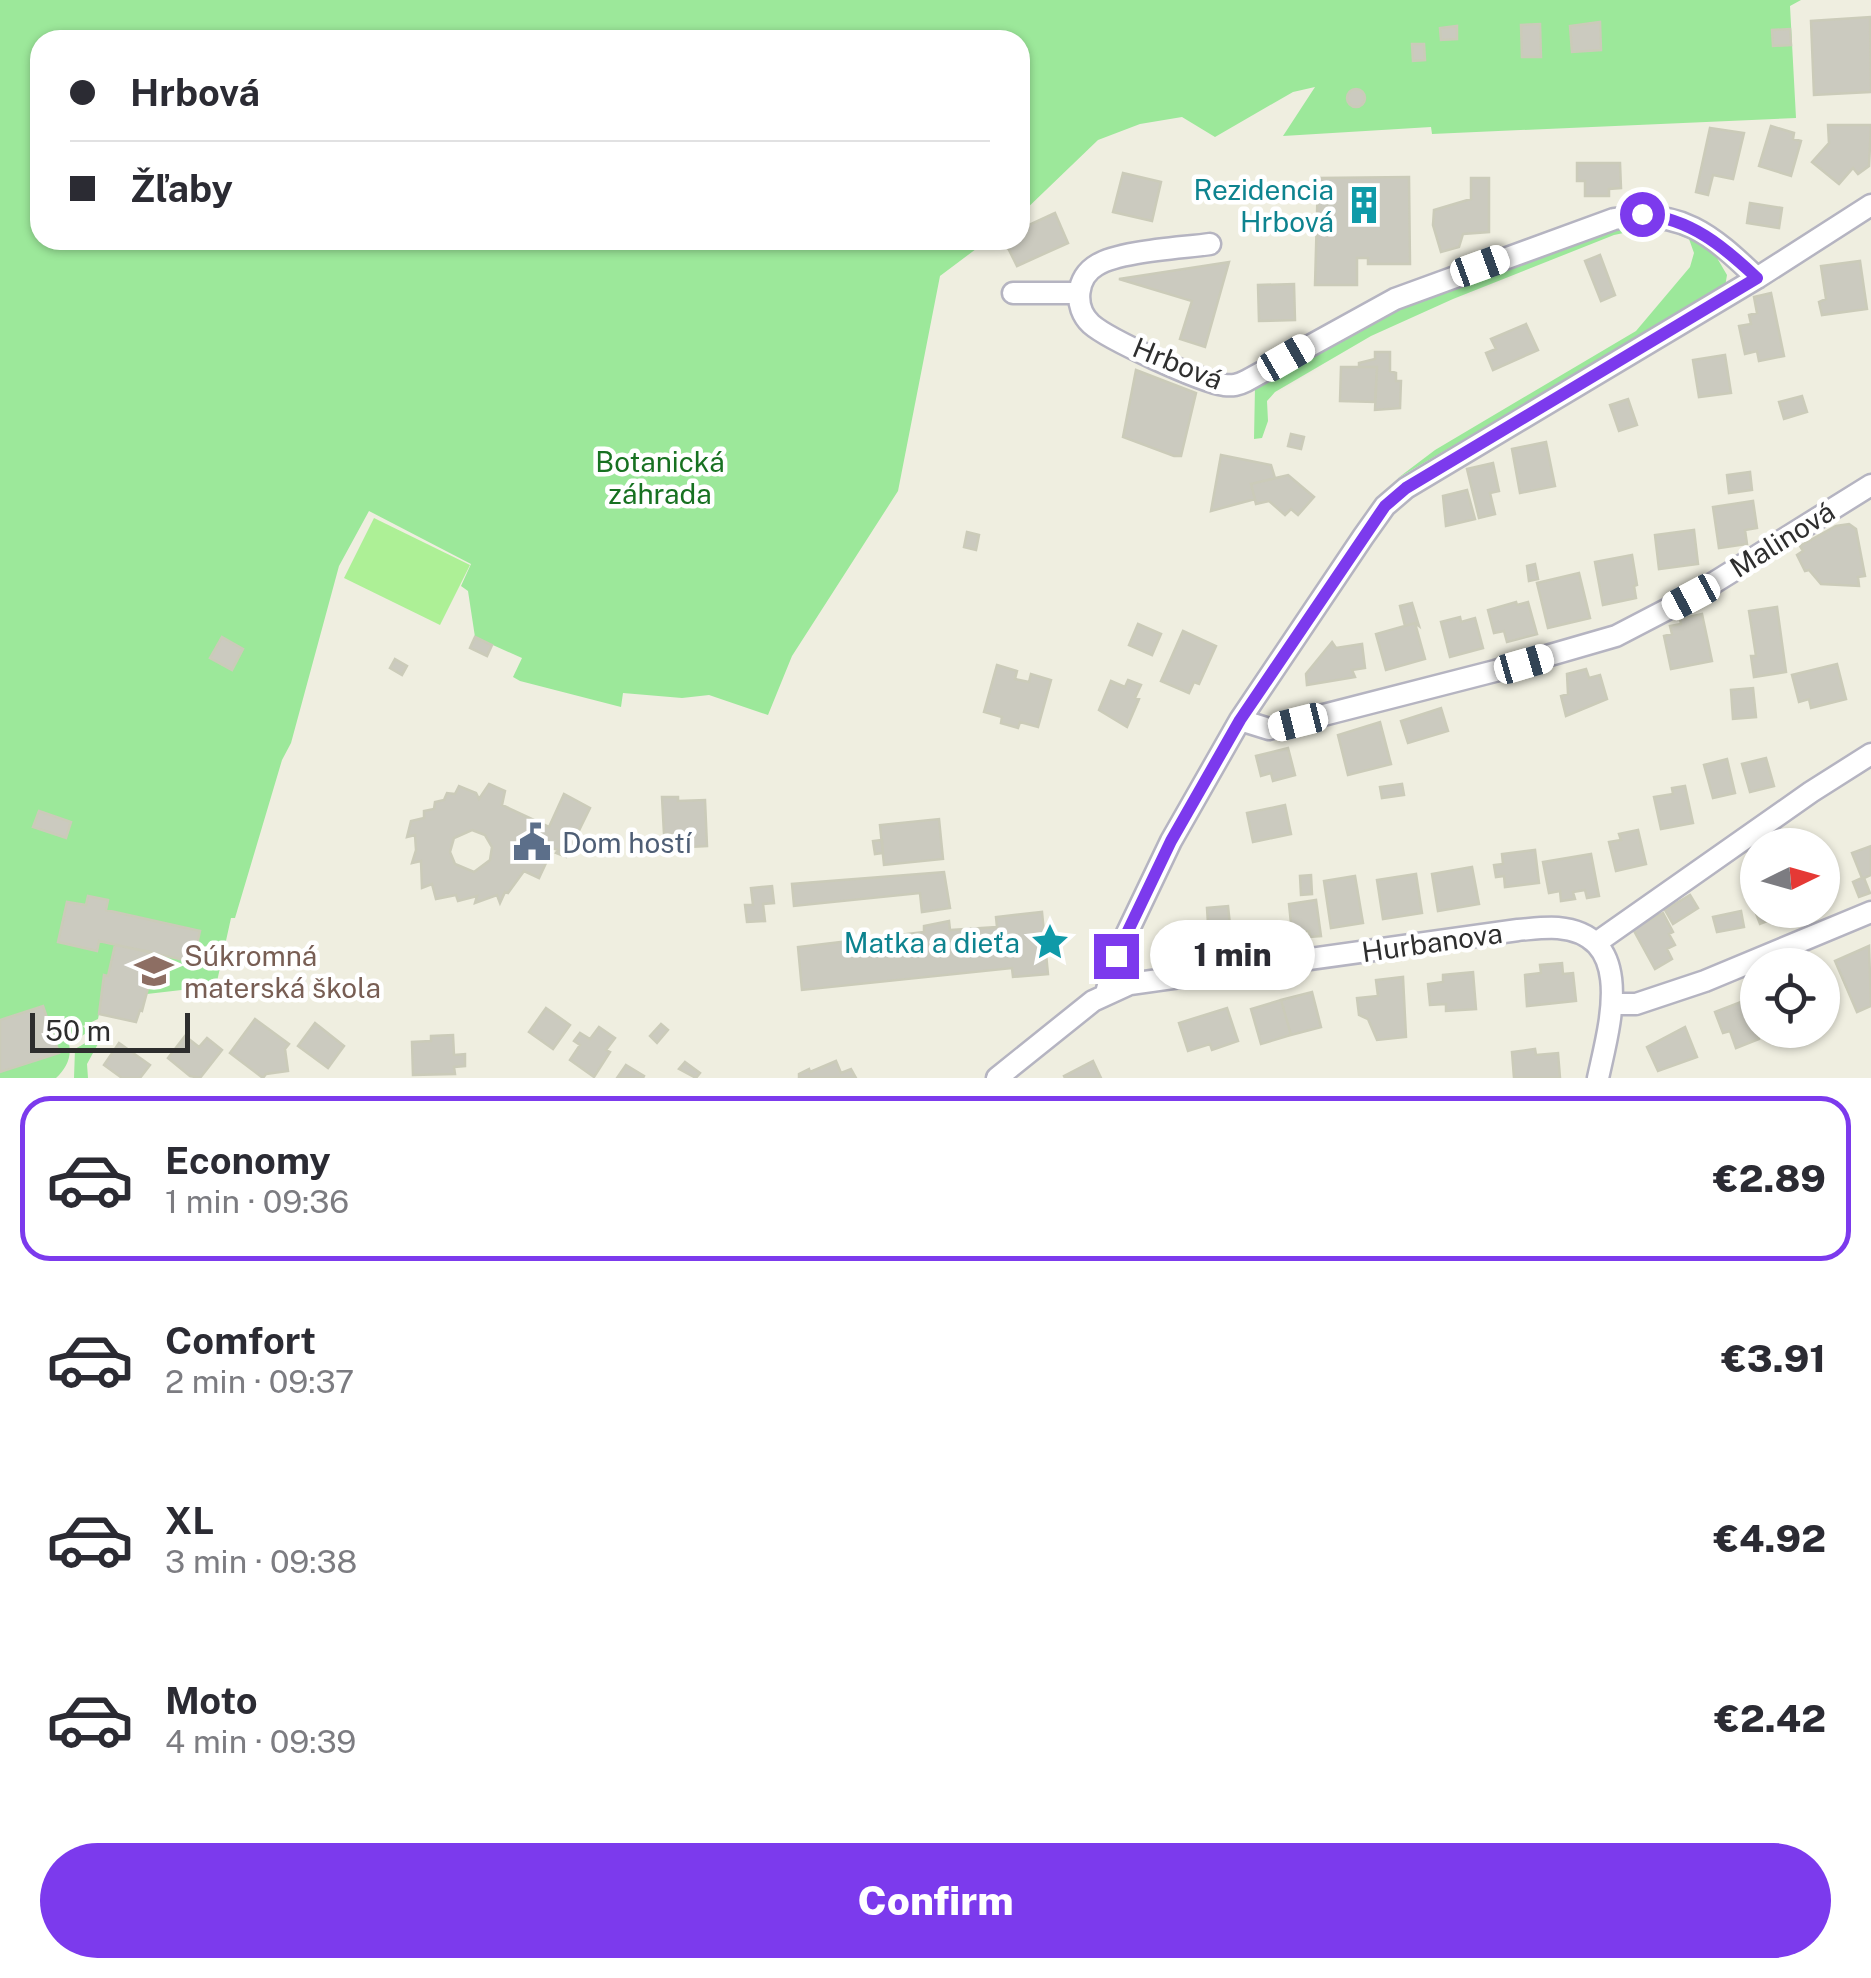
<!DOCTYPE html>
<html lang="en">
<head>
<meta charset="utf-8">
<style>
  :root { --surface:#fff; --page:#f2f2f3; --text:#2b2b33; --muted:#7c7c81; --line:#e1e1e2; --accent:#7c3aed }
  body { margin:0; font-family:"Public Sans",sans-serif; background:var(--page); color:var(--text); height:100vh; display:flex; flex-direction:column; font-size:38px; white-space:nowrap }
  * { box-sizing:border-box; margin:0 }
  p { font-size:32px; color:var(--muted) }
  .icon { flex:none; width:55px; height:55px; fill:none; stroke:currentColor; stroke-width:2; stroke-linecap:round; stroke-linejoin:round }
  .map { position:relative; height:1078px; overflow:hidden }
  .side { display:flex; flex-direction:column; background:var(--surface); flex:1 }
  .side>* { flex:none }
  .hud { position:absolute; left:30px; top:30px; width:1000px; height:220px; border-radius:30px; box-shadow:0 2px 8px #0004; display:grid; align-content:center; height:220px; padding:0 40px; background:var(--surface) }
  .needle { width:65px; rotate:85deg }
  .fabs { position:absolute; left:1740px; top:828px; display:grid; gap:20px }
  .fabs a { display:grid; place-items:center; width:100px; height:100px; border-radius:50%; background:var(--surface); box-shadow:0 2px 8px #0004; font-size:50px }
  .scale { position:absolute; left:30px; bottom:25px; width:160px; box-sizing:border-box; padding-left:10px; border:5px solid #2e2e2e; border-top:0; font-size:28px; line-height:35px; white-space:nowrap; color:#2e2e2e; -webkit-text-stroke:8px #fff; paint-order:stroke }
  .end { position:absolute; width:45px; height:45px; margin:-22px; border:12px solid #7c3aed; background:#fff; box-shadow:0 0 0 5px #fff }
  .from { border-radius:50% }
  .bubble { position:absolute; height:70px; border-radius:35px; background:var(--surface); box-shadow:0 2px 8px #0004; font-size:32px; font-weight:800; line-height:70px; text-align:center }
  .car { position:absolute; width:30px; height:60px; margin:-30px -15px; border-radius:12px; box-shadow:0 0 8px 2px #0007; background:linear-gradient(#fff 24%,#345 0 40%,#fff 0 76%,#345 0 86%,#fff 0) }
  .hud b { display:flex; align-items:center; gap:35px; height:95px; font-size:38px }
  .hud b+b { border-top:2px solid var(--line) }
  .hud i { width:25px; height:25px; background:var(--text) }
  ul { padding:18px 0 0; list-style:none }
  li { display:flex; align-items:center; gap:30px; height:165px; margin:0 20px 15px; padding:0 20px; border:5px solid transparent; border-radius:30px }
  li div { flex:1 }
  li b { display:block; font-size:38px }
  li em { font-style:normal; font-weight:800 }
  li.on { border-color:var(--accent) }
  li>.icon { width:90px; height:90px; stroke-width:1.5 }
  .primary-button { display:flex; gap:20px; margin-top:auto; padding:20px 40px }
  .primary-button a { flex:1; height:115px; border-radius:60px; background:var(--accent); color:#fff; font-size:40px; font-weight:800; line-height:115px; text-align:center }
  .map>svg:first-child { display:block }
  .green { fill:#9ce89a }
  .pitch { fill:#adf096 }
  .building { fill:#cbcabf; stroke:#cbcbb9; stroke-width:2.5; fill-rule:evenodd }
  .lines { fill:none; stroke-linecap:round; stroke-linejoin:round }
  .minor-casing { stroke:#b5b4c1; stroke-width:25 }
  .minor { stroke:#fff; stroke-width:20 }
  .route { stroke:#7c3aed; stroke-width:12 }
  .labels { text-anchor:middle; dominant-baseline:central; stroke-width:9; stroke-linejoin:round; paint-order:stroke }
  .culture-label { font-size:28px; fill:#0d838f; stroke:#fff; text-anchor:end }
  .street-label { font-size:28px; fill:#2e2e2e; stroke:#fff }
  .park-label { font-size:28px; fill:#177121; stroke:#fff }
  .service-label { font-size:28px; fill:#4e5e75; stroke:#fff; text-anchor:start }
  .education-label { font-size:28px; fill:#785e54; stroke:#fff; text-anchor:start }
</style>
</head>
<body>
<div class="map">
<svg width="1871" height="1078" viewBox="0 0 1871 1078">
  <rect width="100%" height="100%" fill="#efeee0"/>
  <path class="green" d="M0 0H1801L1790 6 1796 118 1432 134 1431 127 1283 136 1315 87 1293 92 1215 137 1182 117 1140 124 1098 140 1020 215V40H40V240H988L940 276 898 491 792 656 768 715 709 695 682 698 623 693 621 707 520 681 513 677 522 658 475 637 468 591 461 586 471 564 369 511 339 566 291 743 282 760 235 918H231L216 986 147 994 136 1022 99 1014 98 1019 83 1026 88 1032 69 1044C72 1057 66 1069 56 1078H0Z
    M1670 224 1713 251 1727 275 1725 287 1398 478 1435 450 1636 331 1690 267 1694 253 1689 239 1657 226 1614 235 1453 299 1371 336 1275 392 1267 401 1268 421 1262 438 1254 439 1255 387 1399 304 1495 276 1511 265 1608 229Z
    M94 1038 99 1042 87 1064 88 1078H74L75 1049Z"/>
  <path class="pitch" d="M374 518 470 565 440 625 344 578Z"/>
  <path class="building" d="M1870 17 1871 92 1814 95 1811 21Z
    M1600 22 1601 50 1572 52 1570 26Z
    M1540 24 1541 57H1522L1521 25Z
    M1457 26V39L1441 40 1440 28Z
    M1790 29 1791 45 1773 46 1772 30Z
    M1412 44H1424L1425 60 1413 61Z
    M1347 98a9 9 0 1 1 18 0a9 9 0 1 1-18 0Z
    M1828 125H1871L1869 166 1858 174 1853 168 1839 184 1812 162 1829 143Z
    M1771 126 1794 133 1793 139 1801 141 1791 176 1759 166Z
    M1710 128 1744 133 1733 179 1713 175 1708 195 1696 192Z
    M1577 163H1620L1621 188 1609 189V196H1585V181H1577Z
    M1123 173 1161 182 1152 221 1113 212Z
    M1409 177 1410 264H1368V258H1357V285H1315L1318 178Z
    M1471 178H1489V232L1463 234 1459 247 1441 252 1433 225 1434 210 1471 199Z
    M1750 203 1782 208 1779 228 1747 223Z
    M1055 213 1068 243 1017 266 1004 240H1020V229Z
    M1600 255 1615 295 1601 301 1585 261Z
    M1860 261 1867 309 1822 315 1819 302 1826 299 1821 266Z
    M1229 262 1205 347 1180 339 1192 301 1119 279Z
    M1294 284 1295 320 1259 321 1258 285Z
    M1771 293 1784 356 1759 361 1757 351 1745 354 1739 326 1751 324 1749 315 1757 313 1754 297Z
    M1526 324 1538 350 1493 370 1486 353 1496 349 1491 339Z
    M1375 352H1390V371L1396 373V381H1401L1400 408 1375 410 1377 367H1359V363L1375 359Z
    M1725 355 1731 393 1699 397 1693 360Z
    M1341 367H1377L1375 402 1340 401Z
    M1136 370 1196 393 1181 456H1174L1123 437Z
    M1802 396 1807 412 1784 419 1779 402Z
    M1628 399 1637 425 1619 431 1610 405Z
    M1291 434 1304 437 1301 449 1288 446Z
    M1546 442 1555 486 1520 493 1512 449Z
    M1221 455 1271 465 1275 478 1251 484 1255 499 1211 511Z
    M1493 463 1499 491 1490 493 1495 514 1479 518 1467 469Z
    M1750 472 1752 490 1729 493 1727 475Z
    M1288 475 1314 497 1298 515 1291 509 1285 515 1269 501 1256 504 1251 484Z
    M1467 490 1475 519 1446 526 1443 496Z
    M1753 501 1757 528 1745 530 1747 544 1719 548 1713 507Z
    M1849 524 1856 529 1865 576 1858 577 1859 586 1821 584 1809 570 1805 571 1797 555 1803 551 1800 546 1836 526Z
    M1694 530 1698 564 1659 569 1655 535Z
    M967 532 979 535 976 550 964 547Z
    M1632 555 1637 585 1634 586 1636 598 1603 605 1595 562Z
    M1535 564 1538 579 1529 581 1527 566Z
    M1579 573 1590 618 1548 628 1537 583Z
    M1516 602 1517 605 1528 602 1537 634 1507 642 1504 631 1494 633 1488 610Z
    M1412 603 1419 626 1415 623 1405 626 1400 606Z
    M1777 607 1786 672 1754 677 1751 656H1756L1749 611Z
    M1702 614 1712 661 1671 669 1664 636 1672 634 1670 626 1681 624 1680 619Z
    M1460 617 1461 622 1475 618 1483 648 1450 657 1441 622Z
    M1415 623 1425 659 1386 670 1376 634Z
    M1138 624 1161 634 1152 655 1129 645Z
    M1183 631 1216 646 1199 684 1194 682 1189 693 1161 681Z
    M222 637 243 649 232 670 210 658Z
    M475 637 492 645 487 656 470 648Z
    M1332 642 1336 648 1362 644 1365 668 1352 670 1355 677 1307 685 1306 674Z
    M395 659 407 666 402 675 390 668Z
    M1837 664 1846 699 1811 708 1809 699 1799 702 1792 675Z
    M997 665 1017 671 1015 679 1029 682 1031 674 1051 680 1038 727 1020 722 1018 728 1001 723 1002 717 984 712Z
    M1586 669 1589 678 1600 675 1607 699 1566 716 1561 696 1568 694 1567 674Z
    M1128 680 1141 685 1135 698 1139 699 1127 727 1099 710 1111 681 1125 687Z
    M1753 688 1756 717 1733 719 1731 690Z
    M1441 708 1448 731 1408 743 1401 721Z
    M1380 722 1391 764 1348 775 1338 735Z
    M1288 748 1295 775 1273 781 1271 773 1261 776 1256 756Z
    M1766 758 1774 786 1750 792 1742 764Z
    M1727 759 1735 793 1713 798 1704 765Z
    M489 784 505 791 502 805 549 827 564 794 590 808 566 857 556 853 558 850 553 848 539 878 524 871 508 893 505 892 500 903 497 895 475 903 477 896 458 901 456 895 436 899 432 884 422 888 421 861 412 863 416 850 415 835 407 837 411 821 424 818V811L434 809 435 802 444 800 447 793 455 794 459 786 476 793 479 799ZM472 830 485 835 492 847 490 860 474 872 455 864 450 852 454 838Z
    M1402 784 1404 795 1382 798 1380 787Z
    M1685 786 1693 823 1661 829 1654 797 1673 794 1672 788Z
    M662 797H678V801L705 800 707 846 670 848V834H664Z
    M1285 805 1291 834 1253 842 1247 813Z
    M39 811 71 822 66 838 33 827Z
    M939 819 943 859 884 865 880 825Z
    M1638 830 1646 864 1616 871 1609 842 1621 840 1619 834Z
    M882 840 883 853 875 854 873 841Z
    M1871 846V875L1864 878 1870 893 1859 897 1853 882 1862 878 1852 853Z
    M1535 850 1539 883 1505 887 1504 876 1496 877 1494 865 1503 864 1502 854Z
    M1591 854 1599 896 1587 898 1585 890 1573 892 1575 899 1561 901 1560 891 1549 893 1543 862Z
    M1472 867 1479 904 1438 911 1432 874Z
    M944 872 950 908 922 912 920 893 794 906 792 884Z
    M1416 874 1422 913 1383 919 1377 880Z
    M1311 875 1312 894 1301 895 1300 876Z
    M1355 876 1363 923 1331 928 1324 881Z
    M1758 883V910H1796L1760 924 1746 887Z
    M772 886 774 903 763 904 765 921 747 922 745 905H753L751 888Z
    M1690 895 1698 908 1673 924 1665 910Z
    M88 896 108 900 106 910 200 931 193 962 99 941 97 951 58 942 67 902 86 905Z
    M1316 900 1321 936 1310 937 1309 931 1292 933 1289 904Z
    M1228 906 1231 935 1202 938 1201 925 1208 924 1207 908Z
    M1741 911 1744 927 1717 932 1713 917Z
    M1042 912 1048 974 1013 977 1012 968 802 990 798 947 924 932V926L949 921 950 930 997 927 996 917Z
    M1663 913 1673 932 1669 934 1675 945 1667 949 1672 959 1655 969 1633 929Z
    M115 945 151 952 148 966 153 967 152 973 142 1011 140 1010 136 1022 99 1014 104 975 108 976Z
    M1869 946 1871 1006 1857 1012 1835 961Z
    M1562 963 1563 974 1573 973 1576 1001 1527 1006 1525 975 1541 973 1540 965Z
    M1473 972 1476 1009 1446 1011V1004L1430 1005 1428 984 1443 982V975Z
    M1403 977 1406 1037 1377 1040 1368 1019 1359 1015 1357 998 1378 996 1376 980Z
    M1312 992 1321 1027 1291 1035 1281 1000Z
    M1751 998 1758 1014V1030L1765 1033 1758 1035 1759 1039 1736 1048 1730 1031 1723 1033 1715 1012Z
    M1281 1000 1291 1035 1261 1044 1251 1009Z
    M43 1006 59 1053 0 1072V1020Z
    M546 1008 570 1025 553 1049 529 1032Z
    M1227 1008 1238 1041 1212 1050 1210 1044 1188 1051 1179 1023Z
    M255 1019 289 1044 285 1049 288 1071 266 1074 263 1078 230 1053Z
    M315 1023 344 1046 328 1068 298 1046Z
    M661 1024 668 1030 657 1043 650 1036Z
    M599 1027 615 1038 606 1050 610 1052 594 1077 570 1060 580 1045 574 1041 580 1033 590 1039Z
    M1685 1027 1697 1057 1658 1071 1647 1047Z
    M453 1035 454 1055 465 1054V1066L454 1067 455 1074 413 1075 412 1042 431 1041V1036Z
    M185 1036 199 1047 207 1038 222 1050 200 1078 190 1076 168 1058Z
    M119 1043 150 1065 140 1078H122L104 1065Z
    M1535 1049 1536 1055 1558 1053 1560 1078H1514L1512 1052Z
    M836 1061 841 1073 851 1069 856 1078H799V1074L809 1069 810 1072Z
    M1093 1061 1101 1078H1065L1064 1076Z
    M685 1062 700 1073 696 1078 679 1069Z
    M626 1065 644 1076 643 1078H617Z"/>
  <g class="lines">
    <g class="minor-casing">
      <path id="minor" d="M1210 244C1182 248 1119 251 1097 265 1076 277 1073 307 1091 324 1109 340 1200 381 1224 385 1233 386 1238 385 1246 381L1395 299 1614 219C1681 208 1711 234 1757 278
        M1013 293H1079
        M1240 720 1269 729 1495 671 1616 636 1691 597 1871 485
        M1596 943 1811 792 1871 754
        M1106 993 1116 956 1171 841 1240 720 1363 537 1385 506 1406 488 1757 278 1871 205
        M1612 1004H1636L1705 981 1871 912
        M997 1078 1093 1001 1130 984 1518 930C1531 929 1545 927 1558 928 1637 935 1609 1027 1598 1078"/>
    </g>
    <use href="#minor" class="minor"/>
  </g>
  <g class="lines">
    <path class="route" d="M1116 956 1171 841 1240 720 1385 506 1406 488 1757 278C1723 246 1691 219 1642 214"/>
  </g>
  <defs>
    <g id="building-bare" transform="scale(3)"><path d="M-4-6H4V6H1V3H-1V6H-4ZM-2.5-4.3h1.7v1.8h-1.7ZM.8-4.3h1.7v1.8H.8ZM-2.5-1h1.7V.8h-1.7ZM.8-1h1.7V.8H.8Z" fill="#0f9aa8" stroke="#fff" stroke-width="2.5" paint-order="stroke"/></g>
    <g id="civic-bare" transform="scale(3)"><path d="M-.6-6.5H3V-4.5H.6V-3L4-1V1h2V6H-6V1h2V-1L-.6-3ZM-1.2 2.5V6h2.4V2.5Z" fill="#5c6f8a" stroke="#fff" stroke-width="2.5" paint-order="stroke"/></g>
    <g id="sight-bare" transform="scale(3)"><path d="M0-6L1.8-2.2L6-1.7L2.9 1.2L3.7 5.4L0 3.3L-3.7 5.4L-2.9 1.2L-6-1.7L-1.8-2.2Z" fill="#0f9aa8" stroke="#fff" stroke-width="2.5" paint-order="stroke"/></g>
    <g id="school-bare" transform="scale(3)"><path d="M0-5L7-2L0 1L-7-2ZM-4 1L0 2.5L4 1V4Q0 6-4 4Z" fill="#8d6e63" stroke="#fff" stroke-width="2.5" paint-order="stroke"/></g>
  </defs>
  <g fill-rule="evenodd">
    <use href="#building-bare" x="1364" y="205"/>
    <use href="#civic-bare" x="532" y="842"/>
    <use href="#sight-bare" x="1050" y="942"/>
    <use href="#school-bare" x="154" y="971"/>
  </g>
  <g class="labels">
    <g class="culture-label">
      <text x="1334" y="189">Rezidencia<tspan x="1334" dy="32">Hrbová</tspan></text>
      <text x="1020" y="942">Matka a dieťa</text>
    </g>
    <g class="street-label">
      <text transform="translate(1178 363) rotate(22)">Hrbová</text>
      <text transform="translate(1782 539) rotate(-32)">Malinová</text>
      <text transform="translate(1432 942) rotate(-8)">Hurbanova</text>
    </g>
    <g class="park-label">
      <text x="660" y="461">Botanická<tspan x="660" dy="32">záhrada</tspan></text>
    </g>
    <g class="service-label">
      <text x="562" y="842">Dom hostí</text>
    </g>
    <g class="education-label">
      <text x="184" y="955">Súkromná<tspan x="184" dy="32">materská škola</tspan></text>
    </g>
  </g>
</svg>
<div class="fabs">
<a><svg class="needle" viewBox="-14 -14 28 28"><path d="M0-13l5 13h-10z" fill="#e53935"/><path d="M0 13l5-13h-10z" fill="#7c7c81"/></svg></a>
<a><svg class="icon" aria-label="locate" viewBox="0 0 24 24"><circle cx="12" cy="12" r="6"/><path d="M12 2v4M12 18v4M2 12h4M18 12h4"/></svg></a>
</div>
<div class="scale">50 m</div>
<i class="end from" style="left:1642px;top:214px"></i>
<i class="end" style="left:1116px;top:956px"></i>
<div class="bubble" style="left:1150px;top:920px;width:165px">1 min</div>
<i class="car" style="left:1480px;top:266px;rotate:70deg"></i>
<i class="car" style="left:1286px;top:358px;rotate:60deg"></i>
<i class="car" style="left:1691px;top:597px;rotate:242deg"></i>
<i class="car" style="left:1524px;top:664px;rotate:74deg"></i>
<i class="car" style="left:1298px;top:722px;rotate:256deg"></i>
<div class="hud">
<b><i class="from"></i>Hrbová</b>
<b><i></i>Žľaby</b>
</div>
</div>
<section class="side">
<ul>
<li class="on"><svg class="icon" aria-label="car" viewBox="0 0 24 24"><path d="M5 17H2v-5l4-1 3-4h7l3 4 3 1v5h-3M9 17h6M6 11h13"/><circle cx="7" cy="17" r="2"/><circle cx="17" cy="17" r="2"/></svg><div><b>Economy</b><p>1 min · 09:36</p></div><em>€2.89</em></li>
<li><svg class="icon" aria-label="car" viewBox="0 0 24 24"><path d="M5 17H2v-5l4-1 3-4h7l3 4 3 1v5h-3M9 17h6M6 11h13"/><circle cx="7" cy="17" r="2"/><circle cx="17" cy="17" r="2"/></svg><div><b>Comfort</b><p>2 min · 09:37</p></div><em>€3.91</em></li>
<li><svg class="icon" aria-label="car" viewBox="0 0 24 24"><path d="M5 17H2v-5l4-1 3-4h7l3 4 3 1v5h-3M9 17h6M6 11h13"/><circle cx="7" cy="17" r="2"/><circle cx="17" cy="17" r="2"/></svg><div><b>XL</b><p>3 min · 09:38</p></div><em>€4.92</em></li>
<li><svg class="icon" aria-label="car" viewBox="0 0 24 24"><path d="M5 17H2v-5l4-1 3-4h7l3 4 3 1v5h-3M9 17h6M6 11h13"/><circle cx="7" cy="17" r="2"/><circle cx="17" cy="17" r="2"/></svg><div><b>Moto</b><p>4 min · 09:39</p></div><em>€2.42</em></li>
</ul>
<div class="primary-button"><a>Confirm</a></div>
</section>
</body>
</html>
